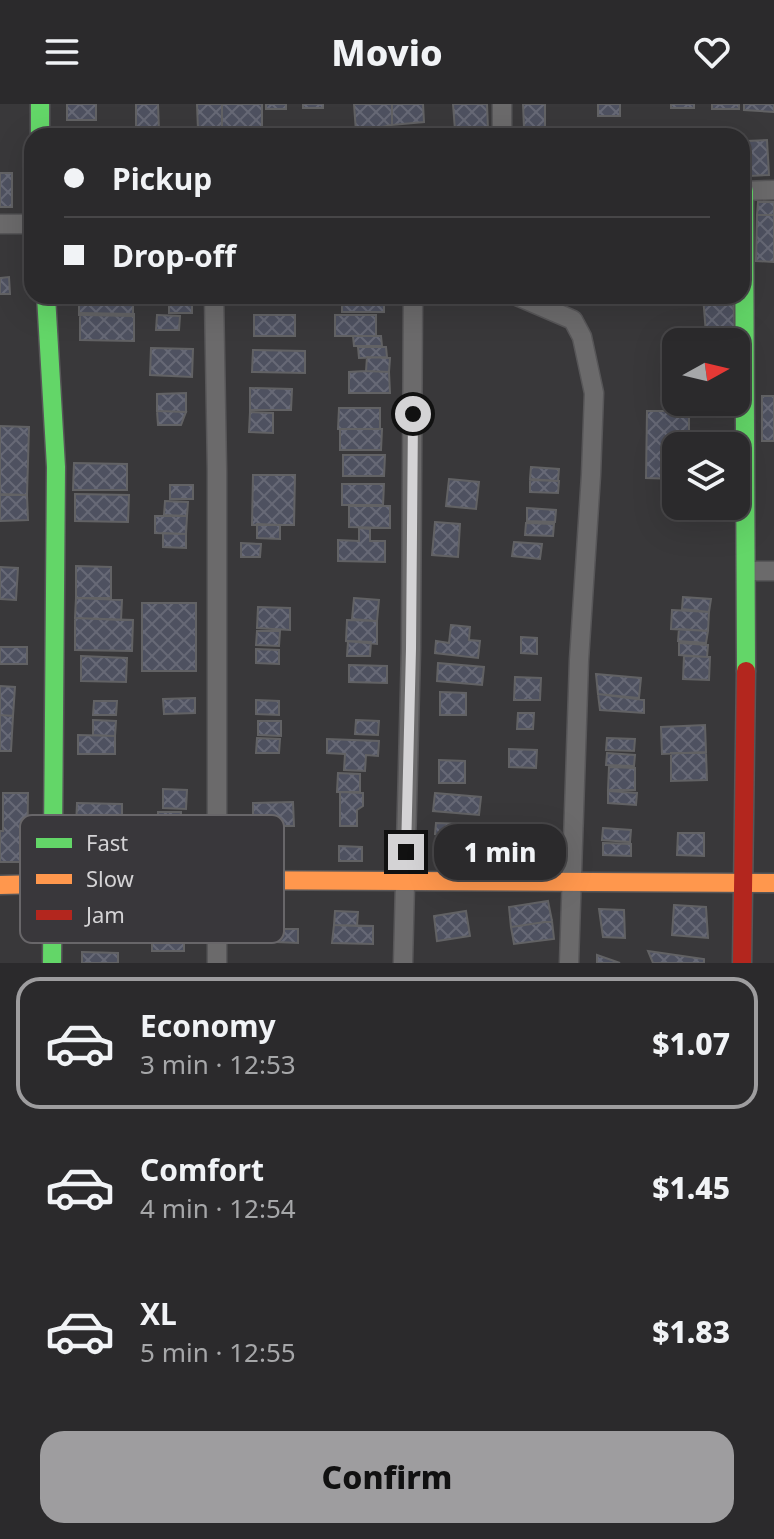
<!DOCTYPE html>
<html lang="en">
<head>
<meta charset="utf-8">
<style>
  :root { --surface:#2b2a2c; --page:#373638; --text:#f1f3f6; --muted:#a6a7a9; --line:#474648; --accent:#9e9d9f }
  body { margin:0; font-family:"Noto Sans",sans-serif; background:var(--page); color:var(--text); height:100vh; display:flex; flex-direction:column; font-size:30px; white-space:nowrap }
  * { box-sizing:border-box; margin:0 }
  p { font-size:26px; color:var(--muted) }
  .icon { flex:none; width:44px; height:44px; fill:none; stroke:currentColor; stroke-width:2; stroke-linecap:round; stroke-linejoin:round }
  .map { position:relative; height:859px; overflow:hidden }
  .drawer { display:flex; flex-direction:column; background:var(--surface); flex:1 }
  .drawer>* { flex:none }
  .top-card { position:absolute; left:24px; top:24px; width:726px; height:176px; border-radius:24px; box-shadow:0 8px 32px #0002,0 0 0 2px var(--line); display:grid; align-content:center; height:176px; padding:0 40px; background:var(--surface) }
  .needle { width:52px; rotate:82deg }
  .fabs { position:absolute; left:662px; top:224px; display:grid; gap:16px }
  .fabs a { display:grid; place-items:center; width:88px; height:88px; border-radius:16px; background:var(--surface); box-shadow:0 8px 32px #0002,0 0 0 2px var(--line); font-size:40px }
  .end { position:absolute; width:36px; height:36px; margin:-18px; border:10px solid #d4d3d5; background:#111; box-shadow:0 0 0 4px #111 }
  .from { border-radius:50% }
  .bubble { position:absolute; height:56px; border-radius:24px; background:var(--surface); box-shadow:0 8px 32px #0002,0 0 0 2px var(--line); font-size:26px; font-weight:800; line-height:56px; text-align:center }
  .top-card b { display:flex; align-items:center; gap:28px; height:76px; font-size:30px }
  .top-card b+b { border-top:2px solid var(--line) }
  .top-card i { width:20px; height:20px; background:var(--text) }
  ul { padding:14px 0 0; list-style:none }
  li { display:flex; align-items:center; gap:24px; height:132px; margin:0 16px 12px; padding:0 24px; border:4px solid transparent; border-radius:24px }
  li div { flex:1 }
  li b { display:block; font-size:30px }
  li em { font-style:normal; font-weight:800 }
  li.selected { border-color:var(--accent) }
  li>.icon { width:72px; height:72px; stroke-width:1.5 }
  .action { display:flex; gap:16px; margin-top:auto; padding:16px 40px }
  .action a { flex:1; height:92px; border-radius:24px; background:var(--accent); color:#111; font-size:32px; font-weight:800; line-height:92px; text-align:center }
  header { display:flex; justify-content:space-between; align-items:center; height:104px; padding:0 40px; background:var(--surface); font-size:36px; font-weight:800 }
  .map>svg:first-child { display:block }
  .building { fill:url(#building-cross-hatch); stroke:#626264; stroke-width:2 }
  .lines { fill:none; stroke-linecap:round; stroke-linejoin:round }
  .street-casing { stroke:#575658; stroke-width:21 }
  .fast-casing { stroke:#575658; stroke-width:21 }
  .slow-casing { stroke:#575658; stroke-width:21 }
  .jam-casing { stroke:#575658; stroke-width:21 }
  .street { stroke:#6b6a6b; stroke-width:18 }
  .fast { stroke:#63d668; stroke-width:18 }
  .slow { stroke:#ff974d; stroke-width:18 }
  .jam { stroke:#b3261e; stroke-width:18 }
  .route { stroke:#d4d3d5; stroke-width:10 }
  .key { fill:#39373b; stroke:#686669; stroke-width:2 }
  .key-label { font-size:22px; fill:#d4d3d5 }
</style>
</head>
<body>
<header><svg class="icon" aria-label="menu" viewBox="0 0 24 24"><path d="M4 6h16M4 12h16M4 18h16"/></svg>Movio<svg class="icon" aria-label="heart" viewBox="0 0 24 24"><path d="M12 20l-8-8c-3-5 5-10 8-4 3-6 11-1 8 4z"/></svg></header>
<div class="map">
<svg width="774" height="859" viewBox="0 0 774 859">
  <defs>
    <pattern id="building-cross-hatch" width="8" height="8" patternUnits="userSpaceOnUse" patternTransform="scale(2)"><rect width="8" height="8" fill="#4e5160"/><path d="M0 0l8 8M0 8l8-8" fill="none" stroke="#676976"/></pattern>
  </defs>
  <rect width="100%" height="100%" fill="#39383a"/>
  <path class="building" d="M67 0H96V16H67Z
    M136 0H158L159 26H136Z
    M197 0H222V25L198 26Z
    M222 0H262V25H222Z
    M266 0H286V5H266Z
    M303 0H323V4H303Z
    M354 0H392V21L356 28Z
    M392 0H423L424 18 392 21Z
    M453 0H487L488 26H455Z
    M523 0H545V24H524Z
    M598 0H620V12H598Z
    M671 0H694V4H671Z
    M712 0H739V5H712Z
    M744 0H774V8L744 6Z
    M611 23H653V32H611Z
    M522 29H559V32H522Z
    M767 36 769 71 749 72 747 37Z
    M0 69H12V103H0Z
    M758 98H774V111H757Z
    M757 111H774V158L756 157Z
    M9 173 10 190H0V174Z
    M79 192H133V212L79 211Z
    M342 192H384V208H342Z
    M703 192H733L735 228 706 230Z
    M169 195H192V209H169Z
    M80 209 134 210V237L80 236Z
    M157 211 180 212 179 226H156Z
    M254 211H295V232H254Z
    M335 211H376V232H335Z
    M353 232H381L382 242H354Z
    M358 243H386L387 253 359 254Z
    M151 244 193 245 192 273 150 271Z
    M253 246 305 247V269L252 268Z
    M367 253 390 254 389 268 366 267Z
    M366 267 389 268 390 289H349V268Z
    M250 284 292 285 291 306H250Z
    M186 289V308L157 307V290Z
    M762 292H774V337H762Z
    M339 304H380V325H338Z
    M157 307 186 308 181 321H158Z
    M647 307H689V342H676V375L646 374Z
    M250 308 273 309V329L249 328Z
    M0 322 29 323 27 391 0 390Z
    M340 325H382L381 346H340Z
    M343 351H385L384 372H343Z
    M74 359 127 360V386H73Z
    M531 363 559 365 558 377 530 375Z
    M253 371H295L294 421H252Z
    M449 375 479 378 476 405 446 402Z
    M530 376 559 377 558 389 530 388Z
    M342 380H384L383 401H342Z
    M170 381H193V395H170Z
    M75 390 129 391 128 418 75 417Z
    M0 391H27L28 416 0 417Z
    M165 397 188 398 187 412 164 411Z
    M349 402H390V424L349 423Z
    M527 404 556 406 555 418 527 417Z
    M155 412H187L186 430 155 429Z
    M435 418 460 420 458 453 432 451Z
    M526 419 554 420 553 432 525 431Z
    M257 420 280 421V435L257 434Z
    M359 424 370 425V437H385V458L338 457V436L359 437Z
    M163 429 186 430V444L163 443Z
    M514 438 542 440 540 455 512 452Z
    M241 439 261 440 260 453H241Z
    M76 462 111 463V494H76Z
    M0 463 18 464 16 496 0 495Z
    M683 493 711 495 709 508 682 505Z
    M76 494 122 496 121 516 75 514Z
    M354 494 379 496 377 517 352 515Z
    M142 499H196V567H142Z
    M258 503 290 504V526L257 524Z
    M672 506 709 508 708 527 671 525Z
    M75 514 133 516 132 547 75 546Z
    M347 516 377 517V540L346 537Z
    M451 521 470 523 469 536 480 537 478 554 435 549 436 537 449 539Z
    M679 525 708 527 706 539 678 537Z
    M257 527H280L279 542 256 541Z
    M521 533 537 534V550L521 549Z
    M348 537 371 538 370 552H347Z
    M679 539 708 541 707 553 679 551Z
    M0 543H27V560H0Z
    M256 545 279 546V560L256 559Z
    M81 552 127 554 126 578 81 577Z
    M684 552 710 553 709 576 683 575Z
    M438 559 484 563 482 581 437 577Z
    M349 561 387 562V579L349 578Z
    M596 570 641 574 639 594 598 590Z
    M515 573 541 574 540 596H514Z
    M0 582 15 583 13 612 0 611Z
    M440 588 466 589V611H440Z
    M598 590 644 596V609L600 606Z
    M195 594V609L164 610 163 595Z
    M256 596 279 597V611L256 610Z
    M94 597H117L116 611H93Z
    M518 609H534L533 625H517Z
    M0 611 13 612 11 647H0Z
    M93 616 116 617 115 632 93 631Z
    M356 616 379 617 378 631 355 630Z
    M258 617H281V632L258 631Z
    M705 621 706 648 662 650 661 623Z
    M78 631 115 632V650H78Z
    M257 634 280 635 279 649H256Z
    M607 634 635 635 634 647 606 646Z
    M327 635 379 637 378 652 366 651 365 667 344 666 345 650 327 649Z
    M509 645 537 646 536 664 509 663Z
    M607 649 635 651 634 662 606 661Z
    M671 649H706L707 676 671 677Z
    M439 656 465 657V679H439Z
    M609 663 635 664V686H608Z
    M338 669 360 670V688H337Z
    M163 685 187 686 186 705 163 704Z
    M608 687 637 689 636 701 608 699Z
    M340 688 363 689V702L357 706V722H340Z
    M3 689H28L27 758H0V727H3Z
    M435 689 481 693 479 711 433 707Z
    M293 698 294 722H253V699Z
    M77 699 122 700V724L76 723Z
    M158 708H181V722H158Z
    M436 719 464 720 463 733 435 730Z
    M525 721 545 723 544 751 523 750Z
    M603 724 631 726 630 738 602 736Z
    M678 729H704V752L677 751Z
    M437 733H464L463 755H437Z
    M493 736 521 737V750L492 748Z
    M603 739 631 740V752L603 751Z
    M339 742 362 743V757H339Z
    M548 797 552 817 511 823 509 803Z
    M674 801 706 803 708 834 672 831Z
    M599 805 624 806 625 834 603 833Z
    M335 807 358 808 357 822 334 821Z
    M466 807 470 832 437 837 434 812Z
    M552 817 554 835 514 840 511 823Z
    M334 821 373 822V840L332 839Z
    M152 824H184V847H152Z
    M277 825H298V839L275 838Z
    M648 847 704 855V859H653Z
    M82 848 118 849V859H82Z
    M597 851 620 859H597Z"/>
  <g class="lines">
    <g class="street-casing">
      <path id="street" d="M502 0V32
        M742 87 774 86
        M0 120H32
        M214 192 217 367V859
        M517 192 573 216 582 233 594 289 591 371 579 556 569 859
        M746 467H774
        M403 859 411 545 413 192"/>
    </g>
    <g class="fast-casing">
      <path id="fast" d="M40 0V32
        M744 87 746 567
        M46 192 56 363 52 859"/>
    </g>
    <g class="slow-casing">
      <path id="slow" d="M0 781 218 776 774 779"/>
    </g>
    <g class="jam-casing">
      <path id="jam" d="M742 859 746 567"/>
    </g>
    <use href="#street" class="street"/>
    <use href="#fast" class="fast"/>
    <use href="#slow" class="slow"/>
    <use href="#jam" class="jam"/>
  </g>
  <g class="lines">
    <path class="route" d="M406 748 411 545 413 310"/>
  </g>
  <rect x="20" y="711" width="264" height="128" rx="12" class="key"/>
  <rect x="36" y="734" width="36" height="10" fill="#63d668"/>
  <rect x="36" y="770" width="36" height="10" fill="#ff974d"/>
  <rect x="36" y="806" width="36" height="10" fill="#b3261e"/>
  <g class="key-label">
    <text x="86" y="747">Fast</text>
    <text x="86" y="783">Slow</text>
    <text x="86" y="819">Jam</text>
  </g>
</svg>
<div class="fabs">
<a><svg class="needle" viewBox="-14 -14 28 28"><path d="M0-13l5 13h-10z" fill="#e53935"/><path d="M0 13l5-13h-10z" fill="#a6a7a9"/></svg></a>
<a><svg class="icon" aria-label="layers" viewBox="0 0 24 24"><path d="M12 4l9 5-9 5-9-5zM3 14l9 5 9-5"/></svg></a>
</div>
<i class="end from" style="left:413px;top:310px"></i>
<i class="end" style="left:406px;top:748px"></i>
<div class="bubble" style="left:434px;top:720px;width:132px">1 min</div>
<div class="top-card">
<b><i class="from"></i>Pickup</b>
<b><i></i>Drop-off</b>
</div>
</div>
<section class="drawer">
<ul>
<li class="selected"><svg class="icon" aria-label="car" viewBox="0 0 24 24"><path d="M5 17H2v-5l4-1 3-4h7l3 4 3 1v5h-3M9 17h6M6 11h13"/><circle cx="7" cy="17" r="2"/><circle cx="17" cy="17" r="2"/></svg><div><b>Economy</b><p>3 min · 12:53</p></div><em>$1.07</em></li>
<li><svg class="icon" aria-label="car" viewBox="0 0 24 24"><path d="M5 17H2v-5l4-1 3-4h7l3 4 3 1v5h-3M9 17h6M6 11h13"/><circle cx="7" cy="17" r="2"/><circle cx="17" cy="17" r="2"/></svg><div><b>Comfort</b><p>4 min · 12:54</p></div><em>$1.45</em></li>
<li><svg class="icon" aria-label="car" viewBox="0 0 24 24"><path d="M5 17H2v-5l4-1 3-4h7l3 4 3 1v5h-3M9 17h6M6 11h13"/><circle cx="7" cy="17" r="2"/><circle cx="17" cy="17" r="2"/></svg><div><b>XL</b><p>5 min · 12:55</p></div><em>$1.83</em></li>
</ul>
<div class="action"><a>Confirm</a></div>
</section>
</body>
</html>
